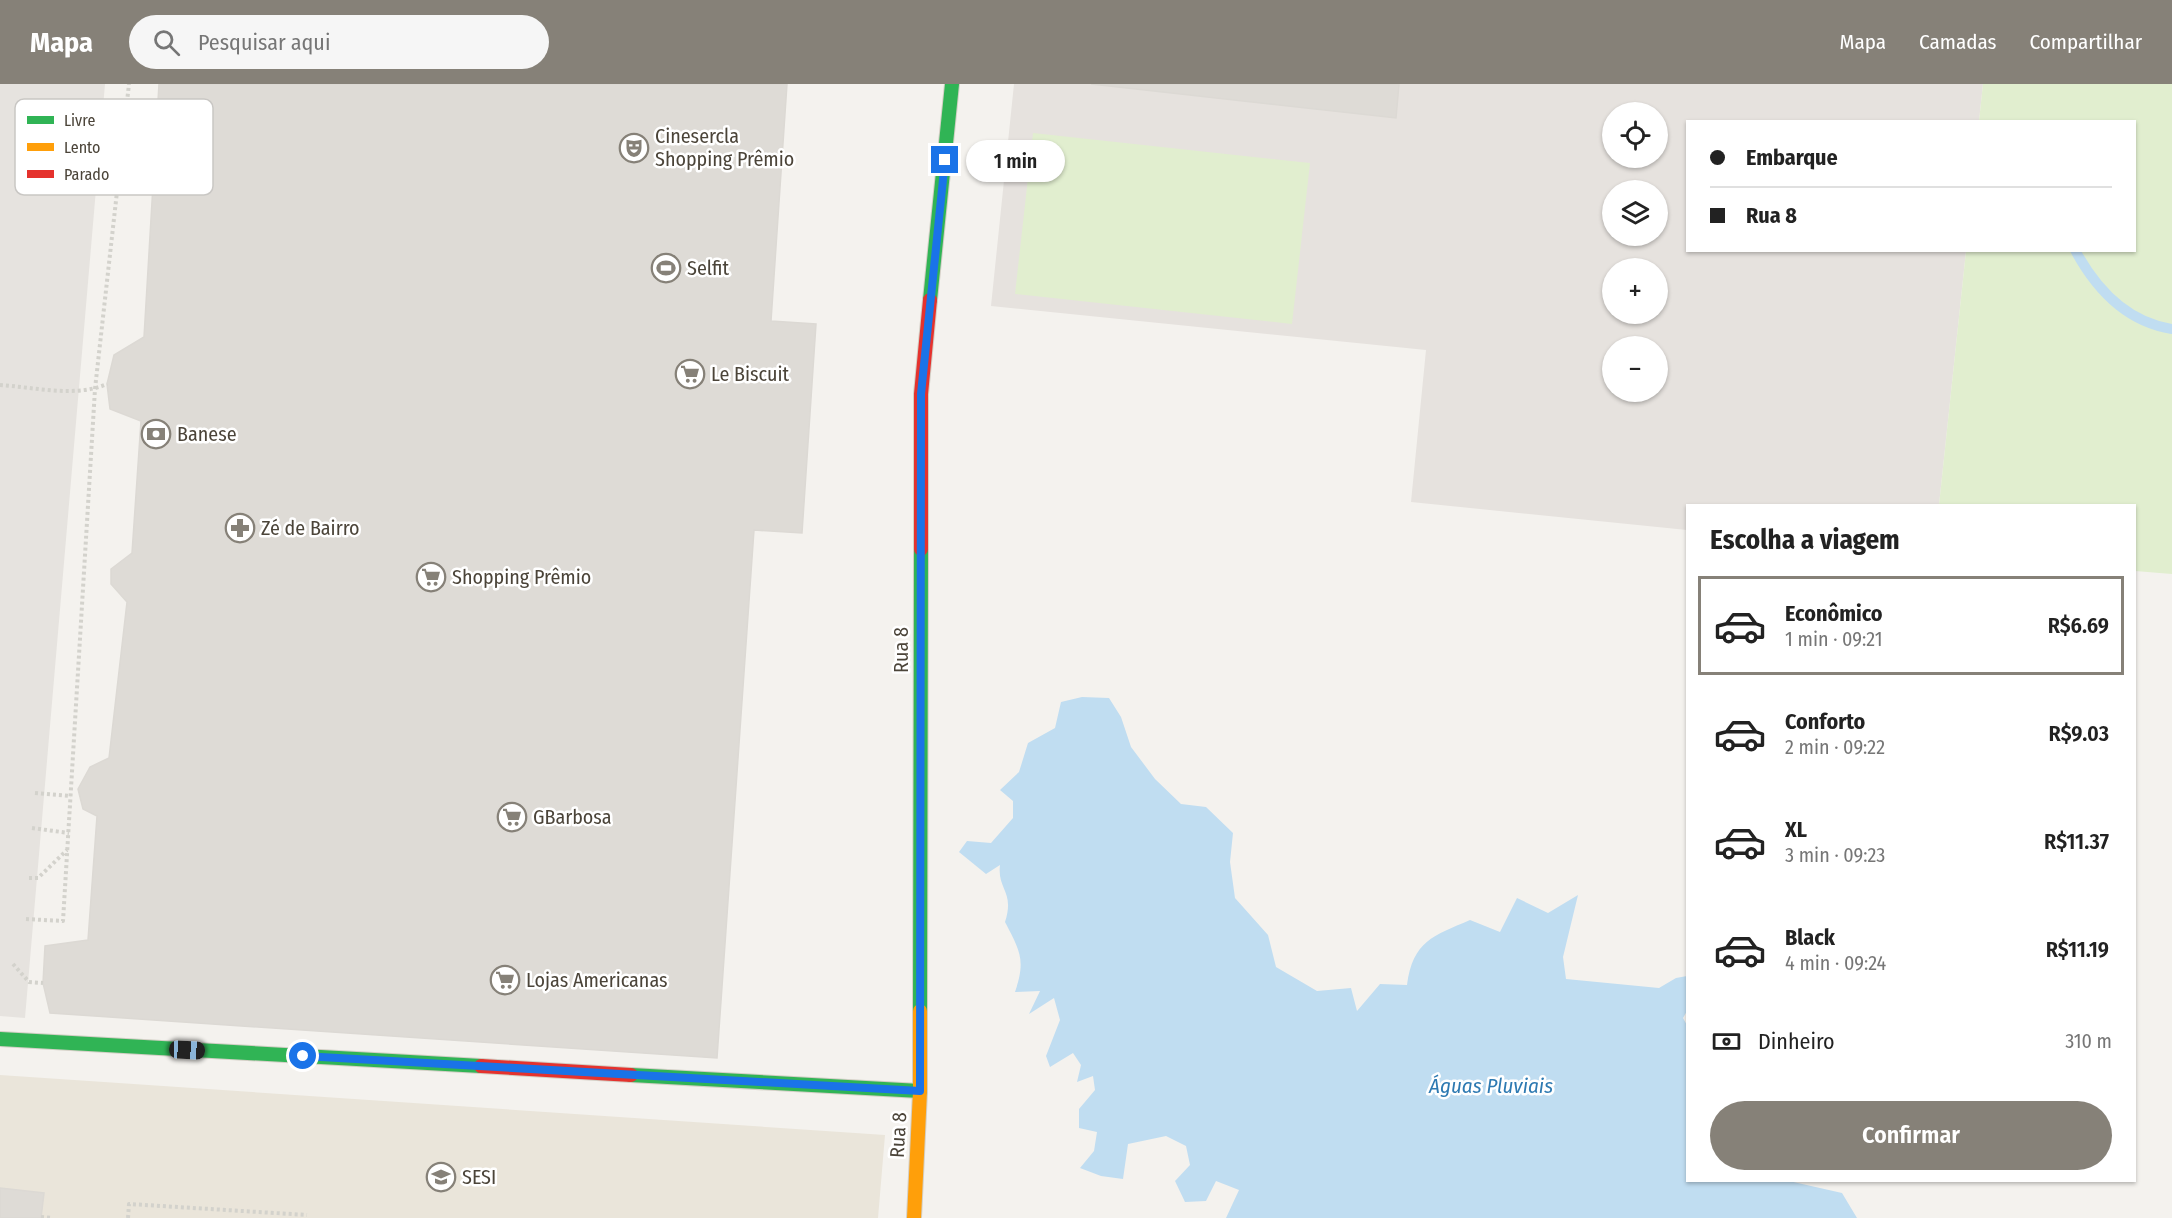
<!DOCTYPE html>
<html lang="pt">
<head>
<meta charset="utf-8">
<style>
  :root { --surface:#fff; --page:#f6f6f6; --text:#222; --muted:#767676; --line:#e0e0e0; --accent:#868178 }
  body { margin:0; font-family:"Fira Sans Condensed",sans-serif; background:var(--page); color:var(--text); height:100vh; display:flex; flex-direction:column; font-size:22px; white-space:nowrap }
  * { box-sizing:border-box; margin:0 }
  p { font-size:20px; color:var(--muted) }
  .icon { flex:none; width:33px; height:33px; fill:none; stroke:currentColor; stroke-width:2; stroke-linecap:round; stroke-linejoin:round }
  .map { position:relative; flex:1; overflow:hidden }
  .details { position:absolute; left:1686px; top:420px; width:450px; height:678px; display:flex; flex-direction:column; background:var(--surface); border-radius:0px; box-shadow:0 2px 4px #0004 }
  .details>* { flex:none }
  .hud { position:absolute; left:1686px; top:36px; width:450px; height:132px; border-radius:0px; box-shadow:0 2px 4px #0004; display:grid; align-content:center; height:132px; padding:0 24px; background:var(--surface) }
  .fabs { position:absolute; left:1602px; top:18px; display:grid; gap:12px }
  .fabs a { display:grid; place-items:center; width:66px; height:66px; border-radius:50%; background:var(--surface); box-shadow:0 2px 4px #0004; font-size:30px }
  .end { position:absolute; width:27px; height:27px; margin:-14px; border:8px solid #1a73e8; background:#fff; box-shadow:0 0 0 3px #fff }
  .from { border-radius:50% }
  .bubble { position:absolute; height:42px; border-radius:21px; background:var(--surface); box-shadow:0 2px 4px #0004; font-size:20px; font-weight:600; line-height:42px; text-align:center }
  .car { position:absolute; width:18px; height:36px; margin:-18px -9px; border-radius:8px; box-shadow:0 0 4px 2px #0007; background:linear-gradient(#222 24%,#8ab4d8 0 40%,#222 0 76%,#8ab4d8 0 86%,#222 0) }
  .hud b { display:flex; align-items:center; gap:21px; height:57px; font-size:22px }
  .hud b+b { border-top:2px solid var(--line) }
  .hud i { width:15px; height:15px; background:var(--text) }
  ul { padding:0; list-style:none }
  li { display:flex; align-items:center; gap:18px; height:99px; margin:0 12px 9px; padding:0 12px; border:3px solid transparent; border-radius:0px }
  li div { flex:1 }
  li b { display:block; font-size:22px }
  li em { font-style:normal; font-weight:600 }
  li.current { border-color:var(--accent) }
  li>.icon { width:54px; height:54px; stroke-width:1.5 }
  h2 { padding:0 24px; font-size:27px; line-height:72px }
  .pay { display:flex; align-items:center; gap:15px; height:66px; padding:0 24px; font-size:22px }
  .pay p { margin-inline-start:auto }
  .primary-button { display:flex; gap:12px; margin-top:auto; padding:12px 24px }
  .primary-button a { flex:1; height:69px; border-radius:36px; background:var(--accent); color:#fff; font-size:24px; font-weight:600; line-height:69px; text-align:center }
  header { display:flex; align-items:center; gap:36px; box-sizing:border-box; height:84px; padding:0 30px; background:var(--accent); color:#fff }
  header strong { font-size:28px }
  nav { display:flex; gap:33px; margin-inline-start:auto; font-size:21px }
  .search { width:420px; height:54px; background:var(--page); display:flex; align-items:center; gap:15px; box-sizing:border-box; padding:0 21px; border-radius:33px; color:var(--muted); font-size:22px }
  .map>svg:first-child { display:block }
  .industrial { fill:#e6e2de; fill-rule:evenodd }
  .education { fill:#eae5da }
  .green { fill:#e1eecf }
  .parking { fill:#e6e3df }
  .water { fill:#c0ddf1 }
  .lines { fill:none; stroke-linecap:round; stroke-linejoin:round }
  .stream { stroke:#c0ddf1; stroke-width:10 }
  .building { fill:#dedbd6; stroke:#dcd9d4; stroke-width:1.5 }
  .fast-casing { stroke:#d3cfc5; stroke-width:16 }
  .slow-casing { stroke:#d3cfc5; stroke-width:16 }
  .jam-casing { stroke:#d3cfc5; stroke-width:16 }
  .path { stroke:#d3d2cc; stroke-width:4; stroke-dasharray:3 3; stroke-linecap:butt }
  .fast { stroke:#30b455; stroke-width:14 }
  .slow { stroke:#ff9f0a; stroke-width:14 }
  .jam { stroke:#e5322d; stroke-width:14 }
  .route { stroke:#1a73e8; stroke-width:8 }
  .labels { text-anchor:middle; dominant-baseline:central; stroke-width:5; stroke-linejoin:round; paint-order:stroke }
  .poi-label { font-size:20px; fill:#4b4439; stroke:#fff; text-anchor:start }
  .street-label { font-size:20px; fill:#4b4439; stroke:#fff }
  .water-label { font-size:21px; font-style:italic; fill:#2e7ab2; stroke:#fff }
  .key { fill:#fff; stroke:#c9c7c4; stroke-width:1.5 }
  .key-label { font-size:16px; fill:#4b4439 }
</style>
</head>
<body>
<header>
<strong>Mapa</strong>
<div class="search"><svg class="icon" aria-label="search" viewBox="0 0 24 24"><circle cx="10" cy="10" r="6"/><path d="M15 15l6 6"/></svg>Pesquisar aqui</div>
<nav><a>Mapa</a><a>Camadas</a><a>Compartilhar</a></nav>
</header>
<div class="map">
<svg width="2172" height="1134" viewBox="0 0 2172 1134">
  <rect width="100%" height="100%" fill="#f4f2ee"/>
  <path class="industrial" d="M1014 0H1983L1979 37 1688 38V166L1966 167 1939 421 1688 422 1687 446 1411 418 1426 266 991 222ZM1612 28H1658V74H1612ZM1612 106H1658V152H1612ZM1612 184H1658V230H1612ZM1612 262H1658V308H1612Z"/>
  <path class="education" d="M0 991 885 1051 878 1134H0Z"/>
  <path class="green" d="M1983 0H2172V490L2135 487 2134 422 1939 421 1966 167 2134 166V38L1979 37Z
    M1033 49 1310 79 1292 240 1015 210Z"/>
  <path class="parking" d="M0 0H105L25 934 0 932Z"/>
  <path class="water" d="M1082 613 1109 614 1121 633 1131 663 1155 695 1181 720 1206 723 1233 749 1230 778 1235 814 1268 851 1276 883 1317 907 1351 904 1357 927 1380 900 1407 901C1413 857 1433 852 1470 836L1500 848 1517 814 1548 829 1578 811 1563 873 1566 895 1659 904 1676 894 1687 892V927L1683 934 1688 943V1096L1789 1097 1842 1109 1857 1134H1226L1239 1106 1216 1097 1206 1117 1185 1118 1175 1097 1190 1081 1186 1062 1166 1052 1128 1060 1123 1095 1101 1092 1080 1084 1094 1067 1097 1048 1079 1044V1025L1095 1006 1093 992 1077 998 1081 981 1073 969 1050 983 1046 972 1060 936 1054 914 1029 930 1040 907 1015 908C1026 876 1020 867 1005 838 1015 807 997 806 1000 781L986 790 959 768 967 757 991 759 1013 734V717L1000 706 1019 688 1028 659 1055 644 1061 618Z"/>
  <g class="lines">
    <path class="stream" d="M2075 166C2096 205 2127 238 2172 245"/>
  </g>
  <path class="building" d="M159 0H787L771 237 816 240 802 449 754 446 717 974 50 929 43 899 45 862 88 856 97 732 83 725 78 705 90 683 109 674 127 518 111 500V485L132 469 141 337 110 325 107 300 114 271 144 253Z
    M1091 0H1399L1396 34Z
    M0 1104 44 1109 41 1134H0Z"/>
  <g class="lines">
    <g class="fast-casing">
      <path id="fast" d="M930 216 952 0
        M920 927 921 465
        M0 955 481 982
        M631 991 920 1007"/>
    </g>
    <g class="slow-casing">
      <path id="slow" d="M914 1134 920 1007V927"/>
    </g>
    <g class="jam-casing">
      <path id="jam" d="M921 465V310L930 216
        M481 982 631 991"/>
    </g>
    <path class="path" d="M0 301C33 303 76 314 107 300
      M35 709 71 712
      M32 744 69 749
      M29 794H38L67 766
      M26 835 63 837 95 305 129 0
      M13 880 29 898 43 899
      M41 1133 52 1134
      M128 1134 129 1120 307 1131"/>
    <use href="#fast" class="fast"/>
    <use href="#slow" class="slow"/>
    <use href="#jam" class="jam"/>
  </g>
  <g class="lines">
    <path class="route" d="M303 972 920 1007 921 310 945 76"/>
  </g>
  <defs>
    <g id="theatre-ring" transform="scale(1.5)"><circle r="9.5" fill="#fff" stroke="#868178" stroke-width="1.5"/><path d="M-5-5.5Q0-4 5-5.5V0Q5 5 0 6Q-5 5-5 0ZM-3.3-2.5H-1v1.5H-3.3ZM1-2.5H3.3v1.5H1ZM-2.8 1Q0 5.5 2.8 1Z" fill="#868178"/></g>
    <g id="stadium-ring" transform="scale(1.5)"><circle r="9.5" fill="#fff" stroke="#868178" stroke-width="1.5"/><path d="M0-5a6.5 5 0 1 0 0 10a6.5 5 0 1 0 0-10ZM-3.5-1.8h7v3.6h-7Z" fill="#868178"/></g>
    <g id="supermarket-ring" transform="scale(1.5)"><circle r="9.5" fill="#fff" stroke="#868178" stroke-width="1.5"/><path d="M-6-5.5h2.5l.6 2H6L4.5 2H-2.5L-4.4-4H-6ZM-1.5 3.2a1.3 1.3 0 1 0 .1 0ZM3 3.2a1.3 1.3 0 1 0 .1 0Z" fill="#868178"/></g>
    <g id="bank-ring" transform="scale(1.5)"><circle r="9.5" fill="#fff" stroke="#868178" stroke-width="1.5"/><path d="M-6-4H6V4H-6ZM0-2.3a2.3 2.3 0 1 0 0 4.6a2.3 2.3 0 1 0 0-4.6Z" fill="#868178"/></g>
    <g id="pharmacy-ring" transform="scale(1.5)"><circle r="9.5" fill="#fff" stroke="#868178" stroke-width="1.5"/><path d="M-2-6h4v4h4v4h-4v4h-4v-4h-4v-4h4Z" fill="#868178"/></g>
    <g id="school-ring" transform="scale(1.5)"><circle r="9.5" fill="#fff" stroke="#868178" stroke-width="1.5"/><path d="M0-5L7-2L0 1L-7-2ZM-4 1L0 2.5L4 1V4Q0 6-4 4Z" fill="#868178"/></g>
  </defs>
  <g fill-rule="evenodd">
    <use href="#theatre-ring" x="634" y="64"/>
    <use href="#stadium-ring" x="666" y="184"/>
    <use href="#supermarket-ring" x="690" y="290"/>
    <use href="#bank-ring" x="156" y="350"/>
    <use href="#pharmacy-ring" x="240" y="444"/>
    <use href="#supermarket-ring" x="431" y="493"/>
    <use href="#supermarket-ring" x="512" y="733"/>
    <use href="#supermarket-ring" x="505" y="896"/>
    <use href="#school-ring" x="441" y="1093"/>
  </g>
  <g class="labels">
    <g class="poi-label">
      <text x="655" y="52">Cinesercla<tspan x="655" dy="23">Shopping Prêmio</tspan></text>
      <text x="687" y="184">Selfit</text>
      <text x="711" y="290">Le Biscuit</text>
      <text x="177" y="350">Banese</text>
      <text x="261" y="444">Zé de Bairro</text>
      <text x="452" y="493">Shopping Prêmio</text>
      <text x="533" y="733">GBarbosa</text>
      <text x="526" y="896">Lojas Americanas</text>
      <text x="462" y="1093">SESI</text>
    </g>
    <g class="street-label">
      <text transform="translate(901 566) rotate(-90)">Rua 8</text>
      <text transform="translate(898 1051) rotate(-87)">Rua 8</text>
    </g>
    <g class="water-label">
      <text x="1491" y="1002">Águas Pluviais</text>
    </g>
  </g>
  <rect x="15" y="15" width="198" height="96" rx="9" class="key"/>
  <rect x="27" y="32" width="27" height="8" fill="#30b455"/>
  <rect x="27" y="59" width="27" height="8" fill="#ff9f0a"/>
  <rect x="27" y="86" width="27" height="8" fill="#e5322d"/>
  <g class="key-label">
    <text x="64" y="42">Livre</text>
    <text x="64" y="69">Lento</text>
    <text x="64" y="96">Parado</text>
  </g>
</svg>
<div class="fabs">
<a><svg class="icon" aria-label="locate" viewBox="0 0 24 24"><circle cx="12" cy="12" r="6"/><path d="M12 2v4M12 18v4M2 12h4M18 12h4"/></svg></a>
<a><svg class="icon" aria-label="layers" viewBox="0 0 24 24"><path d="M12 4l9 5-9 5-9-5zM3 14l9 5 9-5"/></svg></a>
<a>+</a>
<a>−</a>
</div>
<i class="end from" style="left:303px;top:972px"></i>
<i class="end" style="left:945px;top:76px"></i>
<div class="bubble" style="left:966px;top:56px;width:99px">1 min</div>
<i class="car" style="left:187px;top:966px;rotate:93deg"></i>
<div class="hud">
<b><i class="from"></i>Embarque</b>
<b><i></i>Rua 8</b>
</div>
<section class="details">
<h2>Escolha a viagem</h2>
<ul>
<li class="current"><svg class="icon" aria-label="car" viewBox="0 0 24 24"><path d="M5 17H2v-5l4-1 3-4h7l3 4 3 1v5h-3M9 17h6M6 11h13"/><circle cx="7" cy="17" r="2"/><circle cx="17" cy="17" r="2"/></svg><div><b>Econômico</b><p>1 min · 09:21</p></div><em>R$6.69</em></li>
<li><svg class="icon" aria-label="car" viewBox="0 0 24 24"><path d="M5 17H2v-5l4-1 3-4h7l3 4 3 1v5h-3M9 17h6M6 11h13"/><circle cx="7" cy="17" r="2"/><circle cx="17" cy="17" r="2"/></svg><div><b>Conforto</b><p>2 min · 09:22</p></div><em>R$9.03</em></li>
<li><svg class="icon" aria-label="car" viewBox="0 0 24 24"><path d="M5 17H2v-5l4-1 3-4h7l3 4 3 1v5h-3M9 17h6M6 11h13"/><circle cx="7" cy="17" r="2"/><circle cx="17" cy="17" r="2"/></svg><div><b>XL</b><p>3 min · 09:23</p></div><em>R$11.37</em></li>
<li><svg class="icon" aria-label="car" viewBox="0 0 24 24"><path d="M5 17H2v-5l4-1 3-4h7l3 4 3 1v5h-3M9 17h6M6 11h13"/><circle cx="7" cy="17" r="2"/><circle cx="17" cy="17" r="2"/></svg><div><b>Black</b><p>4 min · 09:24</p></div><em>R$11.19</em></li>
</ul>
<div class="pay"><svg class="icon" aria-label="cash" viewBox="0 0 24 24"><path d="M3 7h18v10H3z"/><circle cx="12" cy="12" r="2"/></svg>Dinheiro<p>310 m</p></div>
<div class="primary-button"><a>Confirmar</a></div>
</section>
</div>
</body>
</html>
